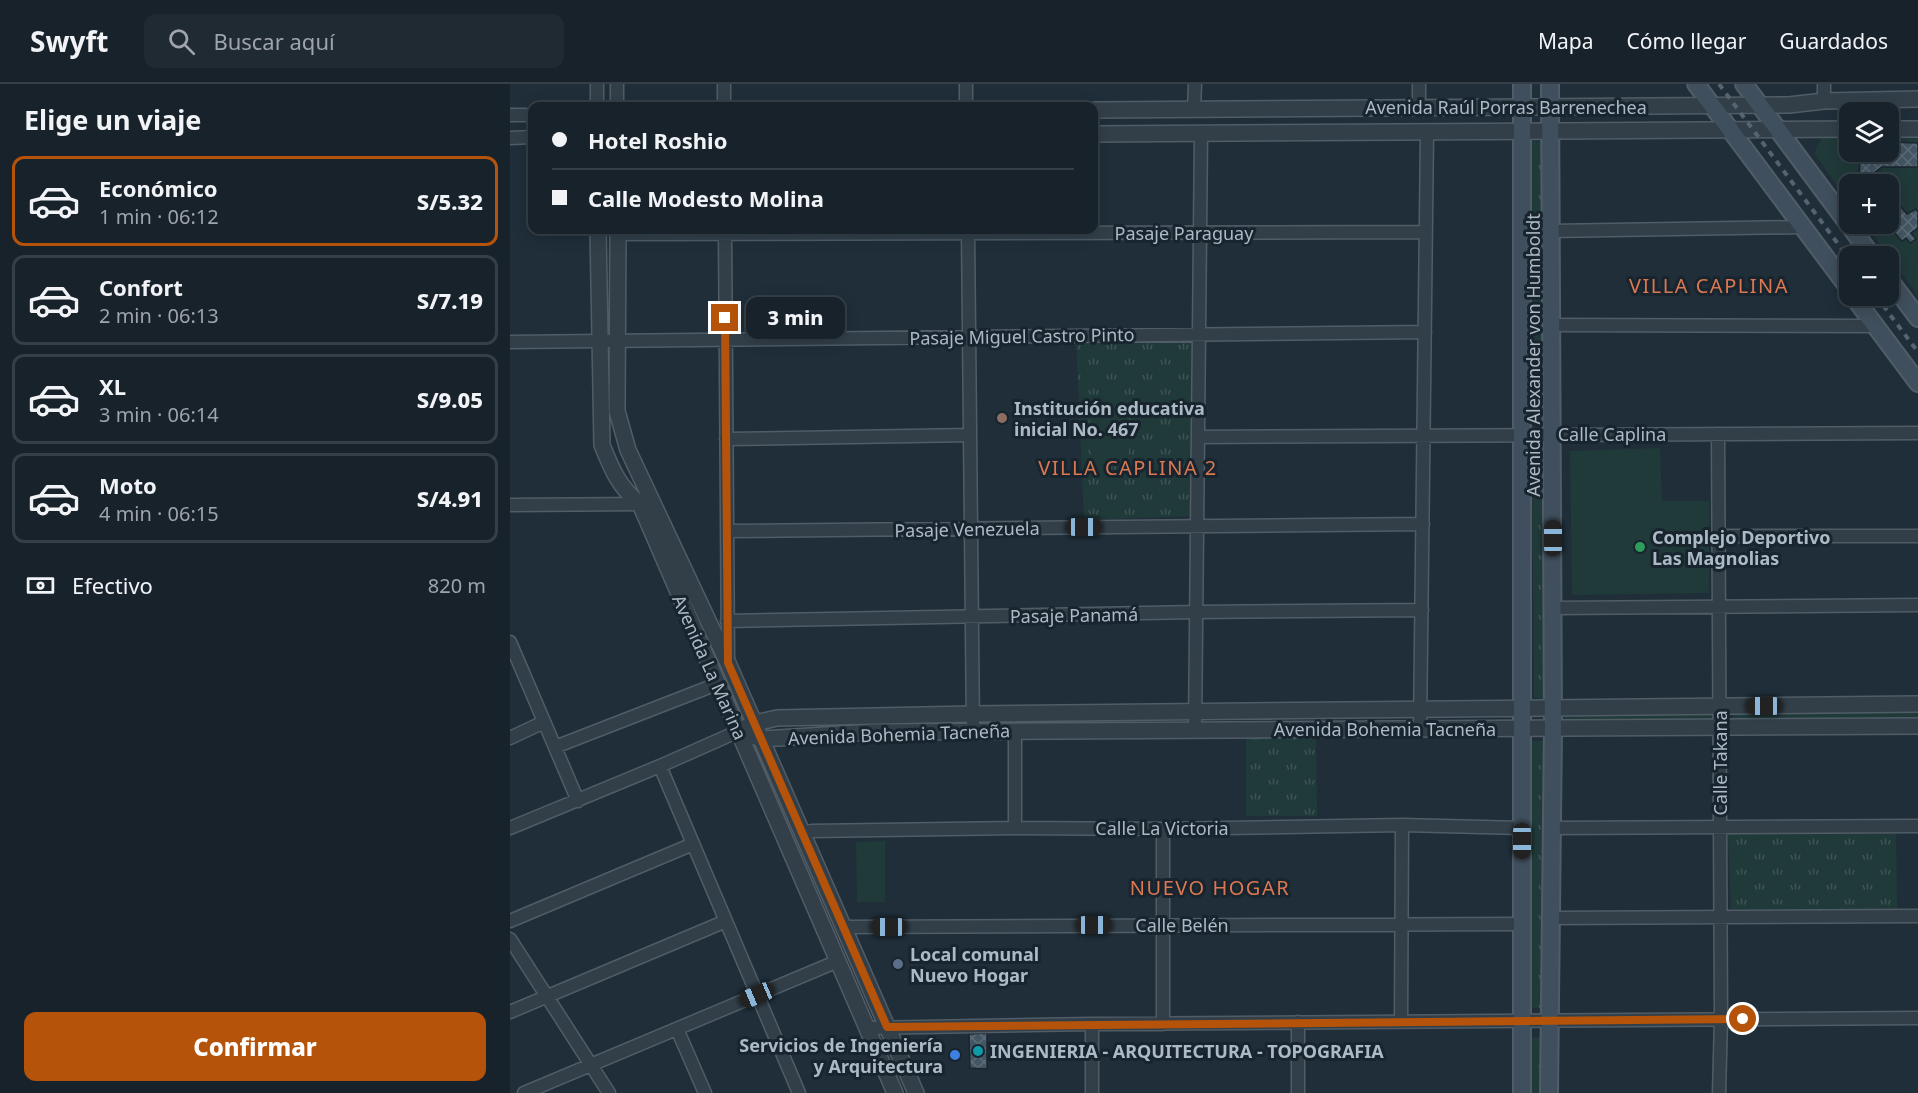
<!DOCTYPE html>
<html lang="es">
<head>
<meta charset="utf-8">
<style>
  :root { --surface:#17222b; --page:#202a33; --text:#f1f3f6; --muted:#9ea4a9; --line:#363f47; --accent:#b45309 }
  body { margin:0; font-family:"Noto Sans",sans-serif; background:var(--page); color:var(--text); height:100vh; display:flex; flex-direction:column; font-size:22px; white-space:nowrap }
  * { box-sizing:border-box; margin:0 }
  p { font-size:20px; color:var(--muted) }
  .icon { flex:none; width:33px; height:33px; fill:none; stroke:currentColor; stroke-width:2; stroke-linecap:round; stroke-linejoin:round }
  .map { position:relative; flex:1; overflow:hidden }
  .panel { display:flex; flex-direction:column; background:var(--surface); width:510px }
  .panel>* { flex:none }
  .guide { position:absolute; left:18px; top:18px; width:570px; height:132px; border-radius:12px; box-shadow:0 3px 15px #0003,0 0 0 2px var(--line); display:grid; align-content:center; height:132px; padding:0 24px; background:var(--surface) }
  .fabs { position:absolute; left:1329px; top:18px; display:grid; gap:12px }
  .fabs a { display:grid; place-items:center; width:60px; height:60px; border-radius:12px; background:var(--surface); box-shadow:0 3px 15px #0003,0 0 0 2px var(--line); font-size:30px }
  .end { position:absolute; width:27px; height:27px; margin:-14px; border:8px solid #b45309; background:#fff; box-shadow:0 0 0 3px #fff }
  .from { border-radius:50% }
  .bubble { position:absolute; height:42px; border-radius:12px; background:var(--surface); box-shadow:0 3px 15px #0003,0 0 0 2px var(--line); font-size:20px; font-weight:800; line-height:42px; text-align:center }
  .car { position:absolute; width:18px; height:36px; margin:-18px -9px; border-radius:8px; box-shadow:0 0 4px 2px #0007; background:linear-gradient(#222 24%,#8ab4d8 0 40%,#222 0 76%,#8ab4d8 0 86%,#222 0) }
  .guide b { display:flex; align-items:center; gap:21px; height:57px; font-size:22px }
  .guide b+b { border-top:2px solid var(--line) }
  .guide i { width:15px; height:15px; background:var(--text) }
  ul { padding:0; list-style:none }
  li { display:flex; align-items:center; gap:18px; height:90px; margin:0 12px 9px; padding:0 12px; border:3px solid var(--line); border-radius:12px }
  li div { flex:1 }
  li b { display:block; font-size:22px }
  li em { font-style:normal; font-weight:800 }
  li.on { border-color:var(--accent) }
  li>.icon { width:54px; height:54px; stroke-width:1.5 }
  h2 { padding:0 24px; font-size:27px; line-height:72px }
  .pay { display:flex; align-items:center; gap:15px; height:66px; padding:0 24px; font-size:22px }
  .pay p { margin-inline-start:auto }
  .cta { display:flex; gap:12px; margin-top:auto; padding:12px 24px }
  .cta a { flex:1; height:69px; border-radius:12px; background:var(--accent); color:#fff; font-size:24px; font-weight:800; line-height:69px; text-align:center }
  header { display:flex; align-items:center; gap:36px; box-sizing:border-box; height:84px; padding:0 30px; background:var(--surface); border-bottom:2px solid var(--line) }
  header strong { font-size:28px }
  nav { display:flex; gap:33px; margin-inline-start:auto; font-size:21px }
  .search { width:420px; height:54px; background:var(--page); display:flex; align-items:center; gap:15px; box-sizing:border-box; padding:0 21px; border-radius:12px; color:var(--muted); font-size:22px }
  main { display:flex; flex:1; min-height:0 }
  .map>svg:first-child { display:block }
  .grass { fill:url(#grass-tufts) }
  .pitch { fill:#203a39 }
  .building { fill:url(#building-cross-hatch); stroke:#1a2630; stroke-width:1.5 }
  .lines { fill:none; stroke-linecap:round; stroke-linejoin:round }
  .minor-casing { stroke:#505d67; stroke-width:15 }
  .tertiary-casing { stroke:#505d67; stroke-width:18 }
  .secondary-casing { stroke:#505d67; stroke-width:20 }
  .minor { stroke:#323f49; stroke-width:12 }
  .tertiary { stroke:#323f49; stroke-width:15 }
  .secondary { stroke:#404f5d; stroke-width:16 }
  .rail { stroke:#546471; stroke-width:4; stroke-dasharray:6 6; stroke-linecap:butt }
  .route { stroke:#b45309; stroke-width:8 }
  .education-dot { fill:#8d6e63; stroke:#18242e; stroke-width:2 }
  .leisure-dot { fill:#2e9e5b; stroke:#18242e; stroke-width:2 }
  .service-dot { fill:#5c6f8a; stroke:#18242e; stroke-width:2 }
  .culture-dot { fill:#0f9aa8; stroke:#18242e; stroke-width:2 }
  .shop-dot { fill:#3f7fe0; stroke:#18242e; stroke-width:2 }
  .labels { text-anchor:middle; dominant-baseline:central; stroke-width:6; stroke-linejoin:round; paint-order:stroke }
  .street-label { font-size:18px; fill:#acbac6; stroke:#18242e }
  .poi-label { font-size:18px; font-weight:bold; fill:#acbac6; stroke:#18242e; text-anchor:start }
  .neighbourhood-label { font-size:20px; letter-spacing:1.5px; fill:#db7852; stroke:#18242e }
</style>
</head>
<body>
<header>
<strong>Swyft</strong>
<div class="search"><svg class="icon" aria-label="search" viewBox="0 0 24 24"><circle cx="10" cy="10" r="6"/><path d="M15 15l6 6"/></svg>Buscar aquí</div>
<nav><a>Mapa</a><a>Cómo llegar</a><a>Guardados</a></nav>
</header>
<main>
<section class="panel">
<h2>Elige un viaje</h2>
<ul>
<li class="on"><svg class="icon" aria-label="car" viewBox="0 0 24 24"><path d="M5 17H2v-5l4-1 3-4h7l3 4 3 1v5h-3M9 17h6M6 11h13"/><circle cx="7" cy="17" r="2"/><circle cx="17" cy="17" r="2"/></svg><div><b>Económico</b><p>1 min · 06:12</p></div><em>S/5.32</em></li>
<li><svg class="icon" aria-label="car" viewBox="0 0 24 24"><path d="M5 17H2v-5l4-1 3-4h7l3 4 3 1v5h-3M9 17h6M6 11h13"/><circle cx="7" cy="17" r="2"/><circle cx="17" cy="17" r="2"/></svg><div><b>Confort</b><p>2 min · 06:13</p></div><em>S/7.19</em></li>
<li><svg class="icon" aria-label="car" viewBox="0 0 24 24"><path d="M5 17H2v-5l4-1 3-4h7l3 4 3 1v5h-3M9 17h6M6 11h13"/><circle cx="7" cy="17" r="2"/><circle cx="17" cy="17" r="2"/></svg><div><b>XL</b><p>3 min · 06:14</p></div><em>S/9.05</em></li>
<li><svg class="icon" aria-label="car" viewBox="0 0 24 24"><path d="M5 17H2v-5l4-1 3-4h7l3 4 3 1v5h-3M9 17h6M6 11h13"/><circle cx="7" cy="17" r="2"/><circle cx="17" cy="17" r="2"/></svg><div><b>Moto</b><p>4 min · 06:15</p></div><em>S/4.91</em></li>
</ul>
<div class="pay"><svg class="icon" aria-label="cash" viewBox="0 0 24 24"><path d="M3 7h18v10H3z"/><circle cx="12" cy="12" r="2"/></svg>Efectivo<p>820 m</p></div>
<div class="cta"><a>Confirmar</a></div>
</section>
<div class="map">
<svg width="1408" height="1009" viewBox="0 0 1408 1009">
  <defs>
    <pattern id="grass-tufts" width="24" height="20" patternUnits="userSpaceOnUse" patternTransform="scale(1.5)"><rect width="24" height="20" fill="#203a39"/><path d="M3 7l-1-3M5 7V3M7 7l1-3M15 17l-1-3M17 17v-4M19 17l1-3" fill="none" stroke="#3e5454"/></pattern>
    <pattern id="building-cross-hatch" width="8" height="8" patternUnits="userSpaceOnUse" patternTransform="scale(1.5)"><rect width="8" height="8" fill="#445663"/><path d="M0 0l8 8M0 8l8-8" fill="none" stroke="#5c6c78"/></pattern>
  </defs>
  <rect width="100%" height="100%" fill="#1f2e39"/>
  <path class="grass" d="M1021 57 1034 58 1037 336 1022 335Z
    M682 253 683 432 574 436 566 254Z
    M1036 364 1035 615 1024 614 1022 365Z
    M1408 626V636L1223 640V630Z
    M1055 630 1203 631V640L1055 639Z
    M736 654H806L807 732H736Z
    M1022 657H1036L1033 924H1021Z
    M1218 750H1386L1387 826 1221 825Z
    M1019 953 1034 954 1033 1009H1019Z"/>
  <path class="pitch" d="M1315 48H1339L1340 68H1378L1379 48H1408V212L1355 140H1378V100H1340L1339 118 1304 69Z
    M618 311 619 376 581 377 579 313Z
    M1150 364 1152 417H1199V509L1062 511 1060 367Z
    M375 757V818H347L346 758Z"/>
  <path class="building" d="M1378 58 1408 59V83H1372L1364 89 1365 91 1374 90V100H1349L1350 68H1378Z
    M1378 108 1397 130 1406 125 1408 128V144L1401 149 1406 155 1400 159 1396 154 1392 157 1377 140H1378Z
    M477 949V985L460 984 459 950Z"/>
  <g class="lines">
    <g class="minor-casing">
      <path id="minor" d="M87 0V22
        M107 0V22
        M456 0V22
        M909 0V24
        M1314 17V0
        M214 22V0
        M684 25 685 0
        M0 31H22
        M0 54 22 53
        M215 146 218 575
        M458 146 463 647
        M1041 147 1292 143
        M108 150 916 148
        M1041 241 1366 242
        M0 258 915 248
        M1208 350 1211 935 1209 1009
        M688 353 1408 349
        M216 355 460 351
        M0 421 134 420
        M217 447 913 440
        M1209 452H1408
        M1043 524 1408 521
        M217 537 686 528 912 526
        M0 558 68 717
        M910 645 917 48
        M685 646 691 49
        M505 647V744
        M0 654 34 638
        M45 663 207 600
        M150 682 289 1009
        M0 744 150 682 229 647
        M1042 744 1408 742
        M653 745V940
        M292 749 302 747 505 744 653 745 892 741 1012 744
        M1041 834 1408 832
        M0 837 183 760
        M333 843 1012 840
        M0 855 99 1009
        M0 928 216 837
        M891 938 892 741
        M582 940V1009
        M357 944 582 940 1408 934
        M167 945 195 1009
        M14 1009 328 877
        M788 1009V938"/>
    </g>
    <g class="tertiary-casing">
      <path id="tertiary" d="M584 26 1279 21 1314 17 1408 15
        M1378 45H1408
        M584 50 1340 45
        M88 146 92 361C102 386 109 403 130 420L385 1009
        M108 146 107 327 118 366 218 579 406 1009
        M229 647 245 639 267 634 462 630 1408 620
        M229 647 251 655 363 648 1408 642"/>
    </g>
    <g class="secondary-casing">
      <path id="secondary" d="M1186 0 1340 206
        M1234 0 1362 172
        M1378 194 1408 234
        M1343 212 1408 299
        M1012 1009V0
        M1039 1009 1043 644 1040 0"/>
    </g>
    <use href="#minor" class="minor"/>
    <use href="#tertiary" class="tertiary"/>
    <use href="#secondary" class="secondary"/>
    <path class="rail" d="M1209 0 1340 176
      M1366 212 1408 268"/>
  </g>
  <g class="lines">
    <path class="route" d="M215 234 218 579 377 943 1233 935"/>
  </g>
  <circle class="education-dot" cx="492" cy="334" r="6"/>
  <circle class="leisure-dot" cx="1130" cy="463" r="6"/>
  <circle class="service-dot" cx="388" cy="880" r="6"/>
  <circle class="culture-dot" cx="468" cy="967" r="6"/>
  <circle class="shop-dot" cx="445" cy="971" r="6"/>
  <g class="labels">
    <g class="street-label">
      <text x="996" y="23">Avenida Raúl Porras Barrenechea</text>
      <text x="674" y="149">Pasaje Paraguay</text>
      <text transform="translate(512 252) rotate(-1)">Pasaje Miguel Castro Pinto</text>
      <text transform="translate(1023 271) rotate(-90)">Avenida Alexander von Humboldt</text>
      <text x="1102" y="350">Calle Caplina</text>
      <text transform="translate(457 445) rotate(-1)">Pasaje Venezuela</text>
      <text transform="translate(564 531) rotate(-1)">Pasaje Panamá</text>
      <text transform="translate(200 583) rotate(66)">Avenida La Marina</text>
      <text x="875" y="645">Avenida Bohemia Tacneña</text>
      <text transform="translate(389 650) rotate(-2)">Avenida Bohemia Tacneña</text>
      <text transform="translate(1210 679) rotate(-90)">Calle Takana</text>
      <text x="652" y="744">Calle La Victoria</text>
      <text x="672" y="841">Calle Belén</text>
    </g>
    <g class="poi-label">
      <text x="504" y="324">Institución educativa<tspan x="504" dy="21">inicial No. 467</tspan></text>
      <text x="1142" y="453">Complejo Deportivo<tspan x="1142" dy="21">Las Magnolias</tspan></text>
      <text x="400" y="870">Local comunal<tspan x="400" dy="21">Nuevo Hogar</tspan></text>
      <text x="433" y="961" text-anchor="end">Servicios de Ingeniería<tspan x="433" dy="21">y Arquitectura</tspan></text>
      <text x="480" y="967">INGENIERIA - ARQUITECTURA - TOPOGRAFIA</text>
    </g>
    <g class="neighbourhood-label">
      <text x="1199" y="201">VILLA CAPLINA</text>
      <text x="618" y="383">VILLA CAPLINA 2</text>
      <text x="700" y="803">NUEVO HOGAR</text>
    </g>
  </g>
</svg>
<div class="fabs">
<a><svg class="icon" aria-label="layers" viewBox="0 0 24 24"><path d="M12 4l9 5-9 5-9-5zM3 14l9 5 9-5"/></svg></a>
<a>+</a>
<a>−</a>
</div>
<i class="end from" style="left:1233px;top:935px"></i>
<i class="end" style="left:215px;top:234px"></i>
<div class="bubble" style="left:236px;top:213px;width:99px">3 min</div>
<i class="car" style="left:574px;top:443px;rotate:90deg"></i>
<i class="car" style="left:1043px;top:454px;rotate:0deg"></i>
<i class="car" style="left:1254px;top:622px;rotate:270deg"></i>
<i class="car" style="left:1012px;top:757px;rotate:180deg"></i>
<i class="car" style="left:584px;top:841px;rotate:90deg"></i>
<i class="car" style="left:379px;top:843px;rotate:270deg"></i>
<i class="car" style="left:247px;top:911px;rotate:247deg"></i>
<div class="guide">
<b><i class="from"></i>Hotel Roshio</b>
<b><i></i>Calle Modesto Molina</b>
</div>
</div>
</main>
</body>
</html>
